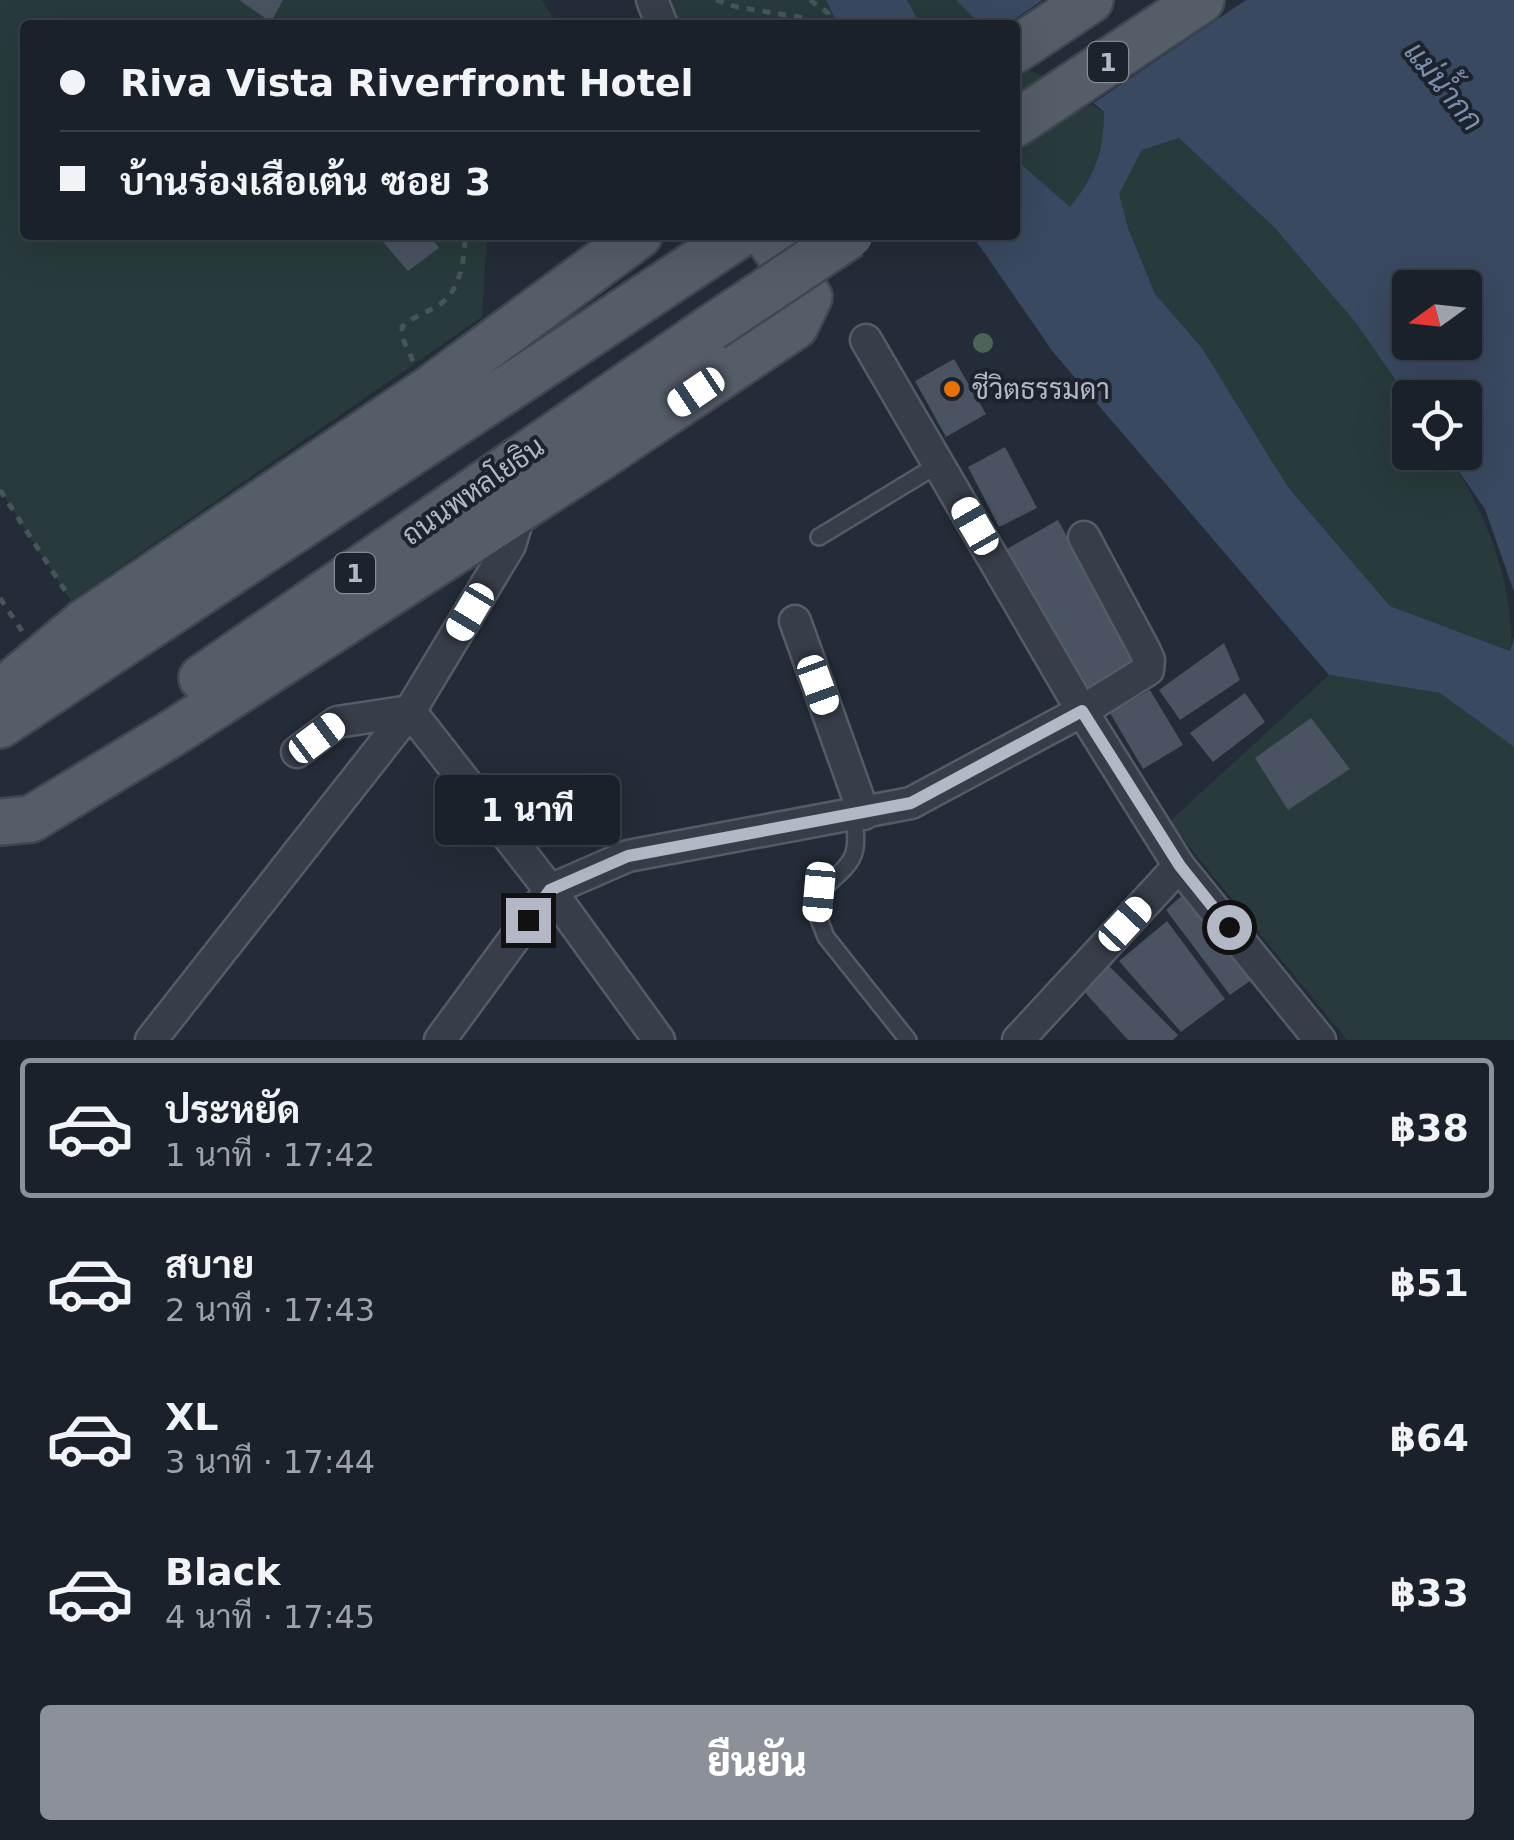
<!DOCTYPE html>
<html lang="th">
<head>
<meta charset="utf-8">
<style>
  :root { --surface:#1a212a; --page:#232932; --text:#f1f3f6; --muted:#9fa3a8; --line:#383e47; --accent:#8c9099 }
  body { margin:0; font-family:"DejaVu Sans",Sarabun,sans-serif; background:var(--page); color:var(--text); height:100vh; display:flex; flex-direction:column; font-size:38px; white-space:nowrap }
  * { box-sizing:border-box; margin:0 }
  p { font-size:32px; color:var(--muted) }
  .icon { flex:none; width:55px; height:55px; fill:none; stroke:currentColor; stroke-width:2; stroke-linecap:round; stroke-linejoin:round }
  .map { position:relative; height:1040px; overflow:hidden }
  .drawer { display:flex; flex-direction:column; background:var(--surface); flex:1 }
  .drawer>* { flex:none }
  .hud { position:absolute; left:20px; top:20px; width:1000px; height:220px; border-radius:10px; box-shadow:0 10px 40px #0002,0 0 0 2px var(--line); display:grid; align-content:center; height:220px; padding:0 40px; background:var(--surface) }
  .needle { width:65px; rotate:255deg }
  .controls { position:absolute; left:1392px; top:270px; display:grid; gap:20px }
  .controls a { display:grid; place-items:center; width:90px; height:90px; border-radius:10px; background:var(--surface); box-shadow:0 10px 40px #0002,0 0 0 2px var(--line); font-size:50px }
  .end { position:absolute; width:45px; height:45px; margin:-22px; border:12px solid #b2b8c5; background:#111; box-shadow:0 0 0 5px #111 }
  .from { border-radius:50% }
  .bubble { position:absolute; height:70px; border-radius:10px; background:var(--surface); box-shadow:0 10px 40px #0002,0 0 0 2px var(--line); font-size:32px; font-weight:800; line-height:70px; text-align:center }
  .car { position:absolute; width:30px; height:60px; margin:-30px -15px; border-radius:12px; box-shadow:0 0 8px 2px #0007; background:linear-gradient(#fff 24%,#345 0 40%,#fff 0 76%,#345 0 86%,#fff 0) }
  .hud b { display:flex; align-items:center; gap:35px; height:95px; font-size:38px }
  .hud b+b { border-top:2px solid var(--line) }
  .hud i { width:25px; height:25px; background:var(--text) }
  ul { padding:18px 0 0; list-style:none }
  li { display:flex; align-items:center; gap:30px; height:140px; margin:0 20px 15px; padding:0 20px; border:5px solid transparent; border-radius:10px }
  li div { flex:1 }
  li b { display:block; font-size:38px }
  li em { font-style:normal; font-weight:800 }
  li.current { border-color:var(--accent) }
  li>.icon { width:90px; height:90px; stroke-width:1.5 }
  .action { display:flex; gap:20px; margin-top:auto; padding:20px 40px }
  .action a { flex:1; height:115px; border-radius:10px; background:var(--accent); color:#fff; font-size:40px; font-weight:800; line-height:115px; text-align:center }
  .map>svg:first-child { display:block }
  .green { fill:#283a3b }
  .water { fill:#394961; fill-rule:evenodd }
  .pier { fill:#232c38 }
  .building { fill:#495362 }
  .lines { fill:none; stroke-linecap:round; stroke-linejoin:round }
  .service-casing { stroke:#555b67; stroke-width:20 }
  .minor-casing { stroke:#555b67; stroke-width:35 }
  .primary-casing { stroke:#404752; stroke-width:50 }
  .path { stroke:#455659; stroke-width:5; stroke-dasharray:8 8; stroke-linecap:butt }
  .service { stroke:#373e49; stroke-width:15 }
  .minor { stroke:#373e49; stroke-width:30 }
  .primary { stroke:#555d69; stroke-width:45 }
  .primary-bridge-casing { stroke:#404752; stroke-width:50; stroke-linecap:butt }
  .primary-bridge { stroke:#555d69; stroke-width:45 }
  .tree { fill:#4a655a }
  .route { stroke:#b2b8c5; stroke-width:12 }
  .food-dot { fill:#e8710a; stroke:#1c232d; stroke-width:4 }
  .labels { text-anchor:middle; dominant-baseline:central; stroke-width:8; stroke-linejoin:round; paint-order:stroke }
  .shield { fill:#1c232d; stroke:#858b97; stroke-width:2.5 }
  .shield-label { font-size:25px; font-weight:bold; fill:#b2b8c5 }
  .poi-label { font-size:28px; fill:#b2b8c5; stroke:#1c232d; text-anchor:start }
  .street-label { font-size:28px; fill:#b2b8c5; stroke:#1c232d }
  .water-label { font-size:30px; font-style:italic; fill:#7c8eab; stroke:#1c232d }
</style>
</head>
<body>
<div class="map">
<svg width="1514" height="1040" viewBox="0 0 1514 1040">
  <rect width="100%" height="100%" fill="#232c38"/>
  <path class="green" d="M0 0H542L558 25H25V235H487L482 317 71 601 0 490Z
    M653 0H826L838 25H663Z
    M907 0H956L981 25H921Z
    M1015 58 1104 112V132L1091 183 1069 208 1015 159Z
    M1179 138 1274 227 1356 323 1410 401V452L1446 453C1484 508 1514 580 1511 651L1390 606 1288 487 1202 348 1154 294 1128 228 1118 194 1142 150Z
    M1329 675 1440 693 1514 747V1040H1347L1169 822Z"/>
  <path class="water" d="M826 0H907L921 25H838Z
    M956 0H1514V592L1485 509 1446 453 1465 452V398H1410V401L1356 323 1274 227 1179 138 1142 150 1119 194 1128 228 1155 294 1202 348 1288 487 1390 606 1510 651 1514 638V747L1440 693 1329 675 1053 352 972 235H1015V159L1070 207C1094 178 1104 151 1104 112L1072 84 1015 25H981ZM1410 288H1465V342H1410Z"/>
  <path class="pier" d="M1043 0H1246L1089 106 1069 89 1015 63V25H1006Z"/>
  <path class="building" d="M239 0H283L271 22Z
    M377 235H429L439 248 408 271Z
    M954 359 986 414 946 437 915 381Z
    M1005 447 1037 508 999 527 968 467Z
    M1058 520 1136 662 1083 692 1005 550Z
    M1224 643 1240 680 1180 720 1159 690Z
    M1150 690 1183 745 1143 769 1110 713Z
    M1245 693 1265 722 1213 762 1190 733Z
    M1311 718 1350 769 1288 810 1255 758Z
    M1187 891 1257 976 1230 995 1166 910Z
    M1167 921 1225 999 1181 1032 1119 961Z
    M1107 964 1178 1035 1173 1040H1128L1080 987Z"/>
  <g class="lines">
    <g class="service-casing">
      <path id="service" d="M819 537 939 464
        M853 815C862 860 850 863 819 892L817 914 826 937 908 1040"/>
    </g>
    <g class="minor-casing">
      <path id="minor" d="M652 0 662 25
        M866 340 1082 711 1179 866 1320 1040
        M795 621 864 814
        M297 752 337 722 410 711 550 890 659 1040
        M151 1040 410 711 510 545 522 505
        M440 1040 550 890 628 856 911 803 1082 711 1148 670 1149 660 1144 649 1084 537
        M1018 1040 1179 866"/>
    </g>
    <g class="primary-casing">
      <path id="primary" d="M1015 50 1090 0
        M1015 124 1201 0
        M202 678 711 328
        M0 693 85 622 426 392 639 235
        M0 725 739 235
        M0 822 31 819 171 734 597 459 795 326 809 297 766 235"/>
    </g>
    <path class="path" d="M716 0 737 7 805 18 808 25
      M810 0 828 13 831 25
      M413 361 403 339 402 327C414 315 431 312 443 302 461 287 465 256 465 235
      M0 490 66 592
      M0 598 22 631"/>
    <use href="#service" class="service"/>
    <use href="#minor" class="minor"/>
    <use href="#primary" class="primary"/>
    <g class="primary-bridge-casing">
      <path id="primary-bridge" d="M711 328 850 235"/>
    </g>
    <use href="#primary-bridge" class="primary-bridge"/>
  </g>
  <circle class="tree" cx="983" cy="343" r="10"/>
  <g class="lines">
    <path class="route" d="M528 920 550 890 628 856 911 803 1082 711 1180 866 1229 927"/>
  </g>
  <circle class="food-dot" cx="952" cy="389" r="10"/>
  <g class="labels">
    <g class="shield">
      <rect x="1088" y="42" width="40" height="40" rx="8"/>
      <rect x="335" y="553" width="40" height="40" rx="8"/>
    </g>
    <g class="shield-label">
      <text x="1108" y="62">1</text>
      <text x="355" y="573">1</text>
    </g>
    <g class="poi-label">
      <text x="972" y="389">ชีวิตธรรมดา</text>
    </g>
    <g class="street-label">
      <text transform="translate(473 491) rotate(-35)">ถนนพหลโยธิน</text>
    </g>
    <g class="water-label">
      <text transform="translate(1444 86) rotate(51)">แม่น้ำกก</text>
    </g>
  </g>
</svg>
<div class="controls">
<a><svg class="needle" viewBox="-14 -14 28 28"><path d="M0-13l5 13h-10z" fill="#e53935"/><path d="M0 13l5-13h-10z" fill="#9fa3a8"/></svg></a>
<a><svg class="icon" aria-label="locate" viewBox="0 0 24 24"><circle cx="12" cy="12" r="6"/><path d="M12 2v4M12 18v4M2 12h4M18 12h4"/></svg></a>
</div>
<i class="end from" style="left:1229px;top:927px"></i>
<i class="end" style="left:528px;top:920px"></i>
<div class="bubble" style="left:435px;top:775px;width:185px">1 นาที</div>
<i class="car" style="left:696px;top:392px;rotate:236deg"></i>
<i class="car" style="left:975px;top:526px;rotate:330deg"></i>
<i class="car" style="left:470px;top:612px;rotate:211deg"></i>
<i class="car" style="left:818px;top:685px;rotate:160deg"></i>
<i class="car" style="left:317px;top:738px;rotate:53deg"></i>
<i class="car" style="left:819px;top:892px;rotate:185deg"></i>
<i class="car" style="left:1125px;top:924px;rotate:43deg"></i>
<div class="hud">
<b><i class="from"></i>Riva Vista Riverfront Hotel</b>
<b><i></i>บ้านร่องเสือเต้น ซอย 3</b>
</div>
</div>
<section class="drawer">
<ul>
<li class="current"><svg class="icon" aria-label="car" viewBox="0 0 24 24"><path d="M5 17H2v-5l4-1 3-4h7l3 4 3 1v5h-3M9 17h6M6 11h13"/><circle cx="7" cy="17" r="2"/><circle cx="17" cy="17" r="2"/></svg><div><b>ประหยัด</b><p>1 นาที · 17:42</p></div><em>฿38</em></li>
<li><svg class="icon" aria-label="car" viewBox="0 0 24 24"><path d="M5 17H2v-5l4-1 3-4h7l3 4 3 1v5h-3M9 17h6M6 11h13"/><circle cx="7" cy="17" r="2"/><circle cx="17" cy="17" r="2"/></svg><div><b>สบาย</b><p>2 นาที · 17:43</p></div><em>฿51</em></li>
<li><svg class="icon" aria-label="car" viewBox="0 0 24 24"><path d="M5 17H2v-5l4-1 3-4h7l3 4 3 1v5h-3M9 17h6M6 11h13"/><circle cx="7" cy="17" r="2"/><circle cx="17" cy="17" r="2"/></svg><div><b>XL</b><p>3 นาที · 17:44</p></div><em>฿64</em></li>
<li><svg class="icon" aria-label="car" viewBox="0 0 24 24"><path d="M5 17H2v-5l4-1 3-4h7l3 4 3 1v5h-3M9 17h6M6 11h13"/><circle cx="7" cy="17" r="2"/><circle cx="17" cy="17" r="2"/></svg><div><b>Black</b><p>4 นาที · 17:45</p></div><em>฿33</em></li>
</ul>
<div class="action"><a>ยืนยัน</a></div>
</section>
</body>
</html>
